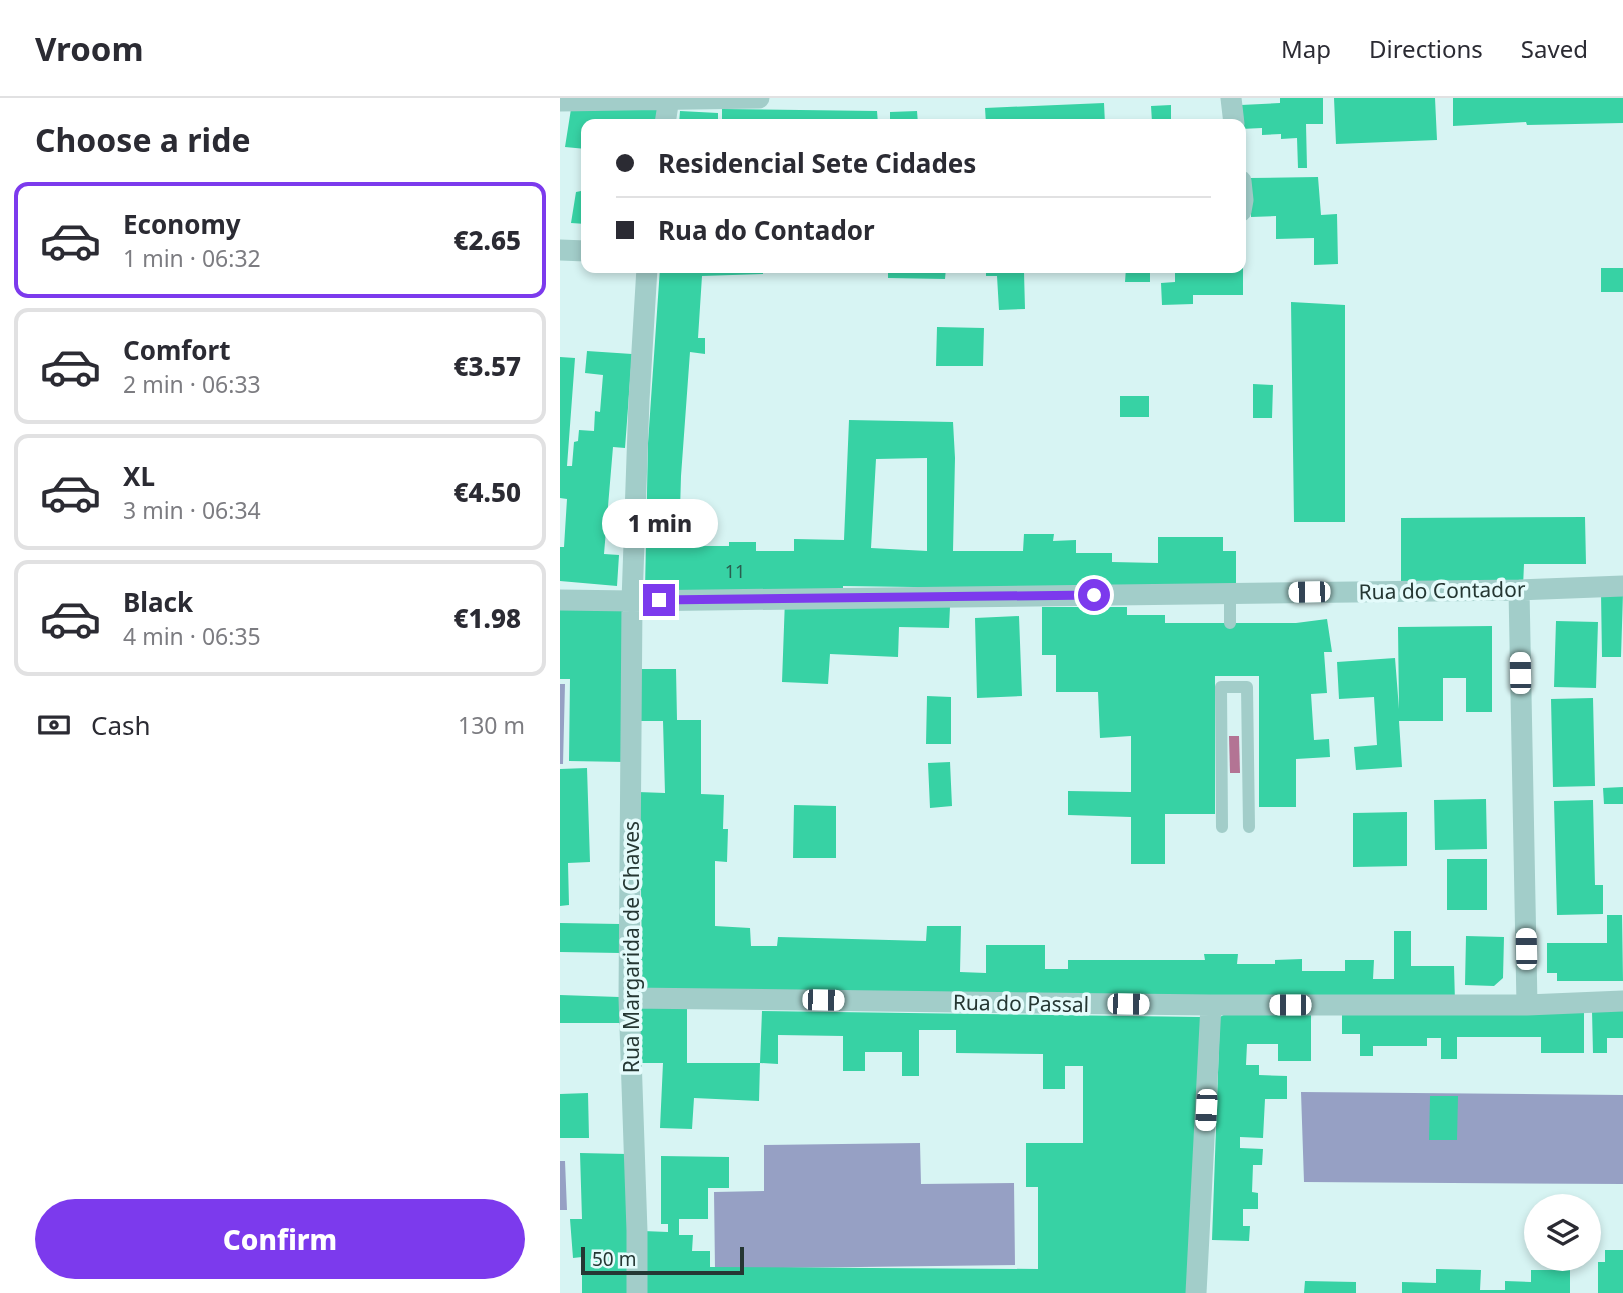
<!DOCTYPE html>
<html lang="en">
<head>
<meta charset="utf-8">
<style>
  :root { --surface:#fff; --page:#f7f7f7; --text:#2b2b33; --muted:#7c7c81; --line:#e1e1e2; --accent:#7c3aed }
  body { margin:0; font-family:"Noto Sans",sans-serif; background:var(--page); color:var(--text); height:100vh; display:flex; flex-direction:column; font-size:26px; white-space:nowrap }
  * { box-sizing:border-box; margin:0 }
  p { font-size:23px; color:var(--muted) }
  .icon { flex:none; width:38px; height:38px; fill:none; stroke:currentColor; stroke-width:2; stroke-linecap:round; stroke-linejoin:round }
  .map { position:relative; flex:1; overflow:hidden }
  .sheet { display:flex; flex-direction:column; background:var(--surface); width:560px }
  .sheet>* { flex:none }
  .guide { position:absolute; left:21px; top:21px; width:665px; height:154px; border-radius:14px; box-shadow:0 4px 10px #0003; display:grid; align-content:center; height:154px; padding:0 35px; background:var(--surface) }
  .fabs { position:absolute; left:964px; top:1096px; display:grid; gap:14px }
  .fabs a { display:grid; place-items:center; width:77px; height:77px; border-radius:50%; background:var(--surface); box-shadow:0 4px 10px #0003; font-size:35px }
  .scale { position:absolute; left:21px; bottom:18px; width:163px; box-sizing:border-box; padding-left:7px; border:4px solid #253733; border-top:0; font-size:19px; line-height:24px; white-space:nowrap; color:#253733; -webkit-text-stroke:5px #e4fbfb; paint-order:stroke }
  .end { position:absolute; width:32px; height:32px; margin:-16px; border:9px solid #7c3aed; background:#fff; box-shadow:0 0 0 4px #fff }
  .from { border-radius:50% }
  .bubble { position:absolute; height:49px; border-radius:24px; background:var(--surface); box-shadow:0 4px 10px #0003; font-size:23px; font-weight:800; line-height:49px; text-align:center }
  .car { position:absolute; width:21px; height:42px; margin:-21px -10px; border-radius:9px; box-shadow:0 0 5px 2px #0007; background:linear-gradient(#fff 24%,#345 0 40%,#fff 0 76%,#345 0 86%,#fff 0) }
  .guide b { display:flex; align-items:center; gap:24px; height:66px; font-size:26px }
  .guide b+b { border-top:2px solid var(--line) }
  .guide i { width:18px; height:18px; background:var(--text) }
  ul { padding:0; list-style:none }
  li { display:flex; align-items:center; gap:21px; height:116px; margin:0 14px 10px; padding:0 21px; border:4px solid var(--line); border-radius:14px }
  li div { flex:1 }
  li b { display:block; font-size:26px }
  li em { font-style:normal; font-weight:800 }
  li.current { border-color:var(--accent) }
  li>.icon { width:63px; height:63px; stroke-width:1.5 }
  h2 { padding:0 35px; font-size:32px; line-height:84px }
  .pay { display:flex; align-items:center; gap:18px; height:77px; padding:0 35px; font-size:26px }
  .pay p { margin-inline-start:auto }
  .action { display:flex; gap:14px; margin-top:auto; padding:14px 35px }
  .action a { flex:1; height:80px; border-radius:42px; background:var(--accent); color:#fff; font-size:28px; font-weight:800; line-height:80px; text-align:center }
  header { display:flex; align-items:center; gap:42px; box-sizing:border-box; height:98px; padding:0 35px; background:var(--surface); border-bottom:2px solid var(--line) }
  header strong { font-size:33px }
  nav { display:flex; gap:38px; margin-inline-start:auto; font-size:24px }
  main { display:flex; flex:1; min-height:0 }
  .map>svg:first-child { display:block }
  .green { fill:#96a0c4 }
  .water { fill:#b37494 }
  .building { fill:#37d2a4; fill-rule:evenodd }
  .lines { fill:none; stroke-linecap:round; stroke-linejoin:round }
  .lane { stroke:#a2cdc9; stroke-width:12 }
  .street { stroke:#a2cdc9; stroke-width:21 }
  .route { stroke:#7c3aed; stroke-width:9 }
  .labels { text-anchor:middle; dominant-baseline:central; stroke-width:7; stroke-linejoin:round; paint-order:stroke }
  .number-label { font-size:18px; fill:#2a5e4f }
  .street-label { font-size:21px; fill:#253733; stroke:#e4fbfb }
</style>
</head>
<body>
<header>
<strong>Vroom</strong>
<nav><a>Map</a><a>Directions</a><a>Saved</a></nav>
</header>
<main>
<section class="sheet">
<h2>Choose a ride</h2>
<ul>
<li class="current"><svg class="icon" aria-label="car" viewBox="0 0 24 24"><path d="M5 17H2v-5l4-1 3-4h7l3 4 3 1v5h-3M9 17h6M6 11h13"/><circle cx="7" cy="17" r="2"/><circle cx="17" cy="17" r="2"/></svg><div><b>Economy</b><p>1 min · 06:32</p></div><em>€2.65</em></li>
<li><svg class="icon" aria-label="car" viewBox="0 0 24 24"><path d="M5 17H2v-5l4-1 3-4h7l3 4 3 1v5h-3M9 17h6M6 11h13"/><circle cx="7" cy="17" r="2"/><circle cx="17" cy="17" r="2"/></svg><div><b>Comfort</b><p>2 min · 06:33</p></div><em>€3.57</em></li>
<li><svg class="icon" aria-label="car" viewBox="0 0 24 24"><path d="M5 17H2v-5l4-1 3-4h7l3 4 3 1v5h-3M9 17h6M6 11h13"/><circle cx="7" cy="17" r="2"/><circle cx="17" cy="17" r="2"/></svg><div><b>XL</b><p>3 min · 06:34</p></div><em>€4.50</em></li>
<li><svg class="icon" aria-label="car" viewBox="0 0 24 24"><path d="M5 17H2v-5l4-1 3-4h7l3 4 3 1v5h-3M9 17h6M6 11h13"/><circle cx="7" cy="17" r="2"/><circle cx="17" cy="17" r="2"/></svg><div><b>Black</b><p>4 min · 06:35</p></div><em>€1.98</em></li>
</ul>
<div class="pay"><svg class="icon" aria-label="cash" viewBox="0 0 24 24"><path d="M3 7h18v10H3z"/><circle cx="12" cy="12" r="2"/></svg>Cash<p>130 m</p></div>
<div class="action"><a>Confirm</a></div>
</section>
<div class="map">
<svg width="1063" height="1195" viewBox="0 0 1063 1195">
  <rect width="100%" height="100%" fill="#d7f4f3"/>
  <path class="green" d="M0 586H5L3 666H0Z
    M741 994 1063 997V1086L744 1084Z
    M360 1045 361 1086 454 1085 455 1167 155 1171 154 1094 204 1093V1047Z
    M0 1063H5L7 1112H0Z"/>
  <path class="water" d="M669 638H679L680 675H670Z"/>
  <path class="building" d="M720 0H763V26H746L747 70H738L737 40 721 41V36L702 37V30L681 31V7L720 5Z
    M774 0H875L877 42 776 46Z
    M893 0H1063V25L967 27 966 24 893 28Z
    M544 5 545 26H426L425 10Z
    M102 6 99 26H26V51L5 49 11 11Z
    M611 7V26H580V24H592L591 8Z
    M162 11 317 13 318 26H162Z
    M120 13 158 15V26H119Z
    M357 13 358 26H330V14Z
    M758 79 761 117 777 116 778 166 754 167V140L716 141V118L691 119 690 80Z
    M26 92V126L11 125 16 94Z
    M100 170H203V176L142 178 138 240H145V256L130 254 121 378 119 448H169V444H196V453H234V441L284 442 289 322 393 324 395 360 393 453H463L464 436H494L493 443 516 442V455H552V464L598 465V439H663V453H676V488L424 490 283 488V495L85 493 88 345ZM367 360V453L311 450 316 361Z
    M296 170H386L385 181 328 180V173H296Z
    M426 170H500V172L464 174 465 211 439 212 437 178H426Z
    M529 170H546V175H528Z
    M566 170H590V184H565Z
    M615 170H683V197H633V206L602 207 601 185 615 184Z
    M1041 170H1063V194H1041Z
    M731 204 785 207V424H734Z
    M377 229 424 230 423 268H376Z
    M27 253 72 256 65 350 53 349 44 456 59 457 57 488 0 483V449H4L7 401 0 400V259L15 260 7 368H12L14 344 18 343 19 332 34 333 35 313 40 314 43 277 25 275Z
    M693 286 713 287 712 320H693Z
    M560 298H589V319H560Z
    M1025 419 1026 466H964L963 489 841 490V420Z
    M1041 495H1063L1061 559H1042Z
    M225 501 390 509 389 530 339 529 338 559 270 556 268 586 222 584Z
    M0 509H63L65 664 9 663 10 581H0Z
    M482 509H567V517H605V525H736L767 521 772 554H764L767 595 751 596 754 642 769 641 770 659 736 661V709H699V578H655V716H605V766H571V719L508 717V693L571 694V638L540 640 538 594H496V557H482Z
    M459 518 462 598 417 600 415 520Z
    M996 523 1038 524 1036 590 994 589Z
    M932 528V614H906V580H883V623H839L842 669 796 672 794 649 817 647 814 599 779 601 777 564 835 560 839 611 838 529Z
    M77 571H116L117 622H141V696L164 697 163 731H168L167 764 155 763V828L190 830 191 848H217L218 839 366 843 367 828H401L400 874 426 875V847H485V871H508V862H645L644 856H678L677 866H715V862L742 861V873H785V862H814L813 881H834V833H851V868H894L895 904 78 891 77 861H82L81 792H75L78 694 105 695 103 623H77Z
    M367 598 391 599V646H366Z
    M1033 600 1035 688 993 689 991 601Z
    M390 664 392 708 370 710 368 665Z
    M27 670 30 764 8 765 9 807 0 808V671Z
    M1063 689V706H1044L1043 690Z
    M926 701 927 751 875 752 874 702Z
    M1033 702 1035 787H1043V816L997 817 994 703Z
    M234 707 276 708V760H233Z
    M847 714V768L793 769V715Z
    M887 761H927V812H887Z
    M1047 817H1062L1063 883H997V875H987V845H1047Z
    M0 825 60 826V855L0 854Z
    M906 838 944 839 943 880 934 888 905 887Z
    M0 897 59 899 60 925H0Z
    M76 906 127 907V965H200L202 913 641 919 629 1195H87L83 1133 108 1134V1126H101V1058L169 1059V1090H148V1121H119V1137H133L132 1153H150V1169L478 1171V1089H466V1045H523V968H505V991H483V956L396 955V932H359V978H342V954H305V973H283V938L218 937V966L200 965 199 1003 134 1000 132 1031 100 1030 103 965H76Z
    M1024 913V955H981V939H897V961H881V940H867V948H813V958H800V936H782V914Z
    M1032 913H1063V940H1047V955H1033Z
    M669 914H751V963H718V946H687L686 967H699V977L727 978V1001H705L703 1040 680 1039V1050L703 1051 702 1067H693L692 1094 698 1095V1111H683V1128H690L689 1143 652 1142 660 919Z
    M28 995 29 1040H0V996Z
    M870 998H898L897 1042H869Z
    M20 1055 67 1056 69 1195H22V1159L13 1160 10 1121H22Z
    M1045 1152H1063V1195H1038V1164H1045Z
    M876 1171 921 1172 920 1192H945V1183L971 1184V1172H1010V1195H842V1184L876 1185Z
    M745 1183 796 1184V1195H744Z"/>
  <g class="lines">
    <path class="lane" d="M670 495V525
      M662 729 661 589H687L689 729"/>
    <path class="street" d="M671 0 674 26
      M0 3 199 0
      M105 26 109 0
      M681 83 683 102 681 113
      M0 152 26 153
      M959 492 967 907
      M0 502 72 503 959 492 1063 488
      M69 900 651 907H967L1063 903
      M77 1195V1133L69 900 72 503 79 302 87 170
      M636 1195 651 907"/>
  </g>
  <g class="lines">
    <path class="route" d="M99 502 534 497"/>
  </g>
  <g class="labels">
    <g class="number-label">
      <text x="175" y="473">11</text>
    </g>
    <g class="street-label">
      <text transform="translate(882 492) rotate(-1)">Rua do Contador</text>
      <text transform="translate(71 849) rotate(-90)">Rua Margarida de Chaves</text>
      <text transform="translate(461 905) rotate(1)">Rua do Passal</text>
    </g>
  </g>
</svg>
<div class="fabs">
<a><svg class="icon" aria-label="layers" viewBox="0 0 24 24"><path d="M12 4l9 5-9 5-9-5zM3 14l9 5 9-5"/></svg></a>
</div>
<div class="scale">50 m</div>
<i class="end from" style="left:534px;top:497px"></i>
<i class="end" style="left:99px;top:502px"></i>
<div class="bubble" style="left:42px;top:401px;width:116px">1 min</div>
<i class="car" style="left:749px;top:494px;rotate:269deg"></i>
<i class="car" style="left:960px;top:575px;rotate:359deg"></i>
<i class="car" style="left:966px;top:851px;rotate:359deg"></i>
<i class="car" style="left:263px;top:902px;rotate:91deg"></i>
<i class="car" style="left:568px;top:906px;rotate:91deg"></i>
<i class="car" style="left:730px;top:907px;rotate:270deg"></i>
<i class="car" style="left:646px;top:1012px;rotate:183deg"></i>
<div class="guide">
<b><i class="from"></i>Residencial Sete Cidades</b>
<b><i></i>Rua do Contador</b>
</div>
</div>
</main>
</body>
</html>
